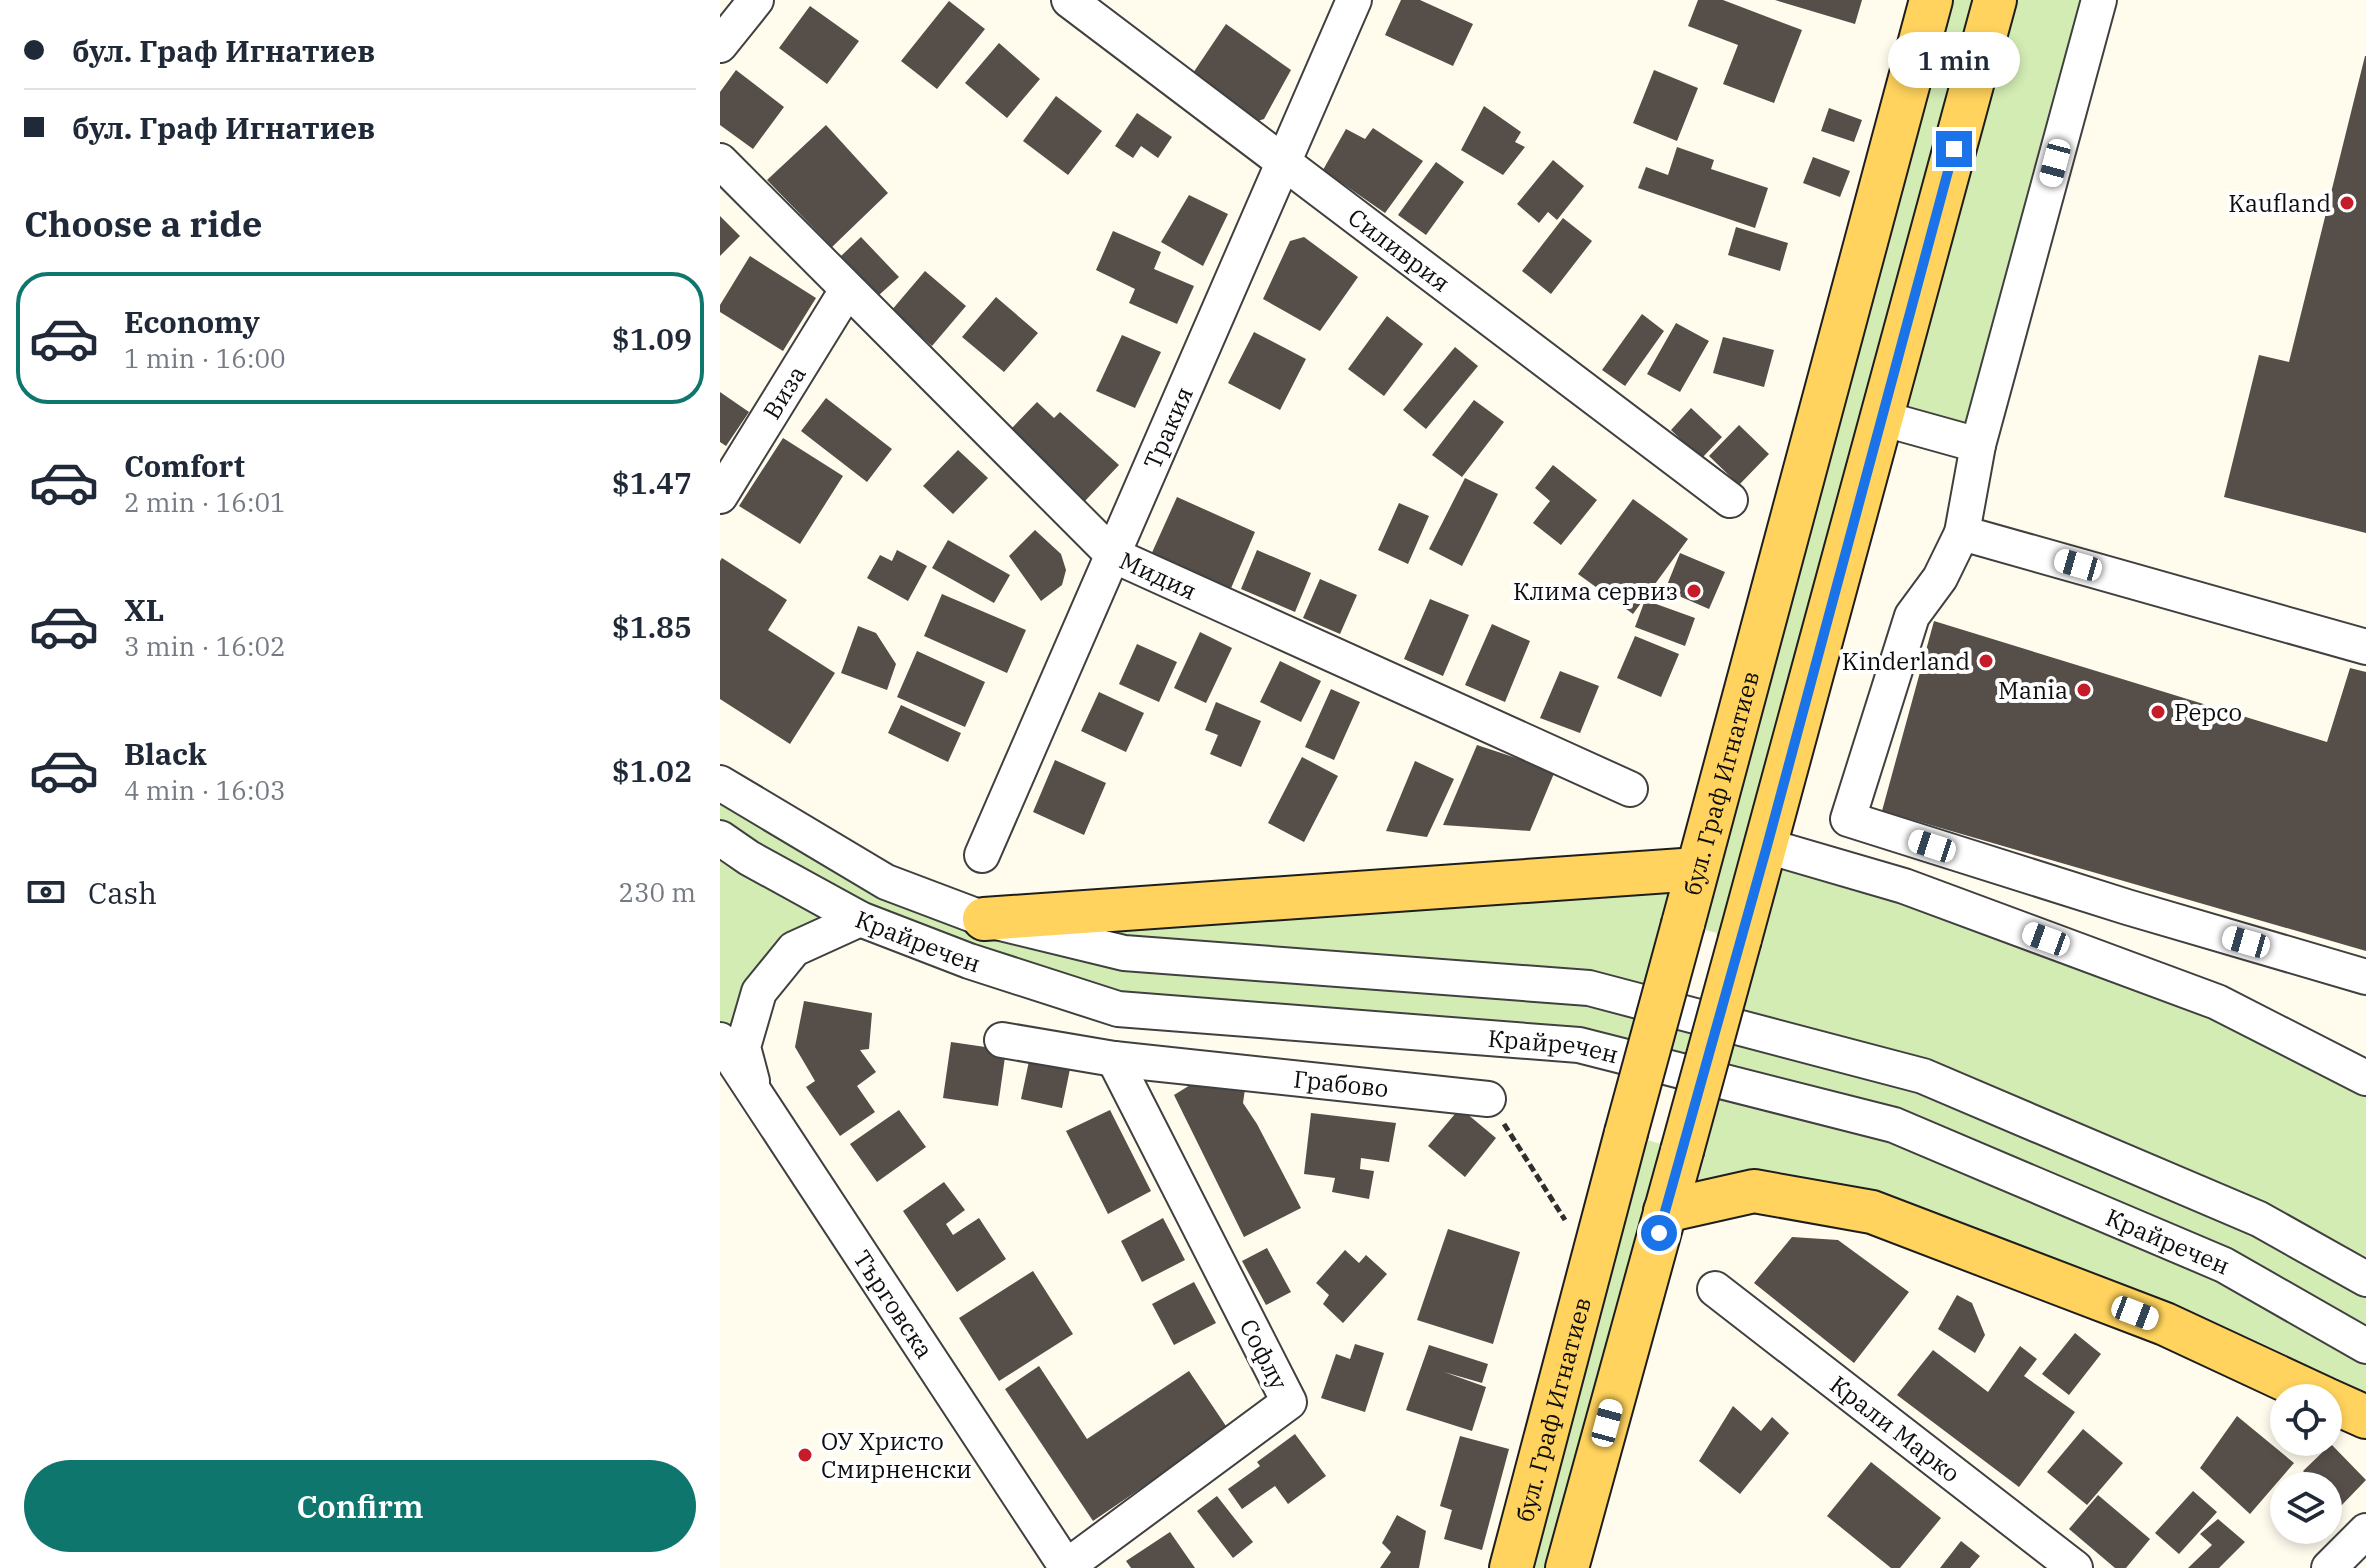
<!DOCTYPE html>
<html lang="en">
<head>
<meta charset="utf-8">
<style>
  :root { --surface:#fff; --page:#f2f2f3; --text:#1f2937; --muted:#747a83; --line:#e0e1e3; --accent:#0f766e }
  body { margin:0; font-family:"IBM Plex Serif",serif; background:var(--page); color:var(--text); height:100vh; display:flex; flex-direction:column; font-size:30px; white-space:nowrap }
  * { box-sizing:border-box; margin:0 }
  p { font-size:26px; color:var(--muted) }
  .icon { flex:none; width:44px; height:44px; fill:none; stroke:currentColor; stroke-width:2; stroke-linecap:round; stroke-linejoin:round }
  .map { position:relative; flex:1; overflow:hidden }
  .side { display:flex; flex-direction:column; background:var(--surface); width:720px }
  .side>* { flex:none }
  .banner { display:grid; align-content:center; height:176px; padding:0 24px; background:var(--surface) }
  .controls { position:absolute; left:1550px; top:1384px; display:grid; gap:16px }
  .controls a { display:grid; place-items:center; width:72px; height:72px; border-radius:50%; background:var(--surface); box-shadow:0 4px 12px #0003; font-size:40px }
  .end { position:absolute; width:36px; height:36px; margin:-18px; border:10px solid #1a73e8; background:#fff; box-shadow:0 0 0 4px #fff }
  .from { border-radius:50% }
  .bubble { position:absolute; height:56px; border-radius:28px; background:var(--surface); box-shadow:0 4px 12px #0003; font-size:26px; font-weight:600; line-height:56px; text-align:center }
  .car { position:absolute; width:24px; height:48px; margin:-24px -12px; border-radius:10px; box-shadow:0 0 6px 2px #0007; background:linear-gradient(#fff 24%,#345 0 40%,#fff 0 76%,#345 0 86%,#fff 0) }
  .banner b { display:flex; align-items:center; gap:28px; height:76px; font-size:30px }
  .banner b+b { border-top:2px solid var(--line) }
  .banner i { width:20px; height:20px; background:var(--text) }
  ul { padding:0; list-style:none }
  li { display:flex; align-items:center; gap:24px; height:132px; margin:0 16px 12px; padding:0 8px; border:4px solid transparent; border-radius:32px }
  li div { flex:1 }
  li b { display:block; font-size:30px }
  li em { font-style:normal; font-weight:600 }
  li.selected { border-color:var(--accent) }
  li>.icon { width:72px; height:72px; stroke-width:1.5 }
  h2 { padding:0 24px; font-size:36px; line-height:96px }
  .pay { display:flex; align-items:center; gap:20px; height:88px; padding:0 24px; font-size:30px }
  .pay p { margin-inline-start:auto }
  .cta { display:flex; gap:16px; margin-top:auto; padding:16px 24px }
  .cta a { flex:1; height:92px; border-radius:48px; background:var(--accent); color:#fff; font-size:32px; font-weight:600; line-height:92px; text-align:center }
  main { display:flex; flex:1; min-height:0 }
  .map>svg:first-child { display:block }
  .green { fill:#d3ecb4; fill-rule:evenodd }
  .building { fill:#564e49 }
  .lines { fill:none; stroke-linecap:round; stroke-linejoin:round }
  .minor-casing { stroke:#404040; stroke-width:38 }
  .major-casing { stroke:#1e1e1e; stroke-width:46 }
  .path { stroke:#2f2f2f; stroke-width:5; stroke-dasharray:8 4; stroke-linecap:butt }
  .minor { stroke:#fff; stroke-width:34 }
  .major { stroke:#ffd35d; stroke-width:42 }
  .major-bridge-casing { stroke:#1e1e1e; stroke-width:46; stroke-linecap:butt }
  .major-bridge { stroke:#ffd35d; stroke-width:42 }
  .route { stroke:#1a73e8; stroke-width:10 }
  .poi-dot { fill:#c61c29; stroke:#fff; stroke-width:3 }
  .labels { text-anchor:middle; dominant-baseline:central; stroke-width:8; stroke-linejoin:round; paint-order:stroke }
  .poi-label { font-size:24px; fill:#0d0d0d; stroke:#fff; text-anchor:end }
  .street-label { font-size:24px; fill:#0d0d0d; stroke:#fff }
</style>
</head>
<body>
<main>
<section class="side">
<div class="banner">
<b><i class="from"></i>бул. Граф Игнатиев</b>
<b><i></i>бул. Граф Игнатиев</b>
</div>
<h2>Choose a ride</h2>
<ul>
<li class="selected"><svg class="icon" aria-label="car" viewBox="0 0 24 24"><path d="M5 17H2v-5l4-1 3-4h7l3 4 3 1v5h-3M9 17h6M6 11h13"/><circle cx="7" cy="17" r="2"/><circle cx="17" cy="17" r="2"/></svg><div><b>Economy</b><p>1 min · 16:00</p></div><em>$1.09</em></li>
<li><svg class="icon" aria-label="car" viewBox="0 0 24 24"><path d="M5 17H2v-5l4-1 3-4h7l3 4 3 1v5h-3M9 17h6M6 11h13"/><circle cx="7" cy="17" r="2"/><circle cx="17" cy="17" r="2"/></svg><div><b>Comfort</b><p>2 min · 16:01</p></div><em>$1.47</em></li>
<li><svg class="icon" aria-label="car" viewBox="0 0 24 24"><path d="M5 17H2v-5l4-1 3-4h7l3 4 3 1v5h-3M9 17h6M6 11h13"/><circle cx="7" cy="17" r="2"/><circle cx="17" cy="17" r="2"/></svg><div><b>XL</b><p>3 min · 16:02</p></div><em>$1.85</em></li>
<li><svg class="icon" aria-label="car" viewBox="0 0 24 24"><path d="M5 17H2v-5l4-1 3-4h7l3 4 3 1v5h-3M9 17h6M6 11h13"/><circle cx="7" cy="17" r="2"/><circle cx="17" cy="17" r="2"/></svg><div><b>Black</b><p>4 min · 16:03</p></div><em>$1.02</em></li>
</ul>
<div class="pay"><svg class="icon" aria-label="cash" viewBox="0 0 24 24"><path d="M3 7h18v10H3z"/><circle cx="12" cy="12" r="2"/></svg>Cash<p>230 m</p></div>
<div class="cta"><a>Confirm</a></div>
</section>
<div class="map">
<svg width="1646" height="1568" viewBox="0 0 1646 1568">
  <rect width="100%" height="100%" fill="#fffbed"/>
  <path class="green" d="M1211 0H1379L1258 445 1162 418 1047 846 1646 1078V1417L1152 1212 945 1211 847 1568H791L906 1133 962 1151 982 1077 859 1045 398 1009 140 919 74 949 23 1047 0 1040V783L264 919 977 869ZM963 924 1019 939 998 1019 941 1003Z"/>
  <path class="building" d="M681 0H700L753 24 733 66 665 35Z
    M978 0H1003L1082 30 1054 103 1003 84 1018 45 968 26Z
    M1055 0H1142L1135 24Z
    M229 1 265 29 217 89 181 61Z
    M90 6 139 41 107 84 59 48Z
    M506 24 571 70 544 119 532 123 469 79Z
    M279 43 320 79 287 118 245 83Z
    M1645 56H1646V533L1504 497 1539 355 1569 362Z
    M16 70 64 107 33 149 0 125V92Z
    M934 70 978 88 957 141 913 123Z
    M336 96 382 131 348 175 303 141Z
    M764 106 801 132 795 142 805 147 783 175 741 150Z
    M1109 108 1142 120 1134 142 1101 131Z
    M417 113 452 137 438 158 421 146 413 158 395 146Z
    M106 125 168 193 112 247 47 180Z
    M653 128 703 161 665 213 603 170 626 129 645 139Z
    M957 147 994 160 991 169 1048 188 1035 228 918 188 926 167 948 175Z
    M1093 157 1130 171 1120 197 1083 183Z
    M833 160 864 186 837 220 828 212 819 223 797 204Z
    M716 162 744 182 706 235 678 215Z
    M469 195 508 214 483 266 441 242Z
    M0 216 20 236 0 256Z
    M843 218 872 241 831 294 802 271Z
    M1016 227 1068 243 1060 271 1008 255Z
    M393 231 441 252 434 269 474 286 457 324 409 303 415 289 376 270Z
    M141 237 179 277 159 295 121 256Z
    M584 237 638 277 600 331 543 299 570 241Z
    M30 256 96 298 63 351 0 312V305Z
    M205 271 246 306 212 346 171 311Z
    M276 297 318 333 284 372 242 337Z
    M922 314 944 331 905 386 882 370Z
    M667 316 703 344 664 396 628 369Z
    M956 323 989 341 960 392 927 374Z
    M534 332 586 359 560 410 508 383Z
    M402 335 441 352 415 408 376 391Z
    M1003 337 1054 350 1044 387 993 373Z
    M735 347 758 366 706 429 683 410Z
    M0 392 29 412 6 446 0 442Z
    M106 398 172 449 147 482 81 431Z
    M754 400 784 422 742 477 712 455Z
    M317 402 334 418 340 412 399 465 365 501 292 428Z
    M971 408 1002 437 981 459 951 430Z
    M1019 425 1049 454 1019 485 989 456Z
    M63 438 123 476 80 544 19 506Z
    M238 450 268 478 233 514 203 486Z
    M833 465 877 500 841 545 813 523 830 501 815 488Z
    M745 478 778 494 742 566 709 549Z
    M457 497 535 532 509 593 430 557Z
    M913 499 968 539 913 614 858 574Z
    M679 503 709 516 688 564 658 550Z
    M315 530 341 554 346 570 342 585 321 601 289 556Z
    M228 540 290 575 274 603 212 568Z
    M177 550 207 566 188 601 147 578 160 555 172 561Z
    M537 550 591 573 575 612 521 589Z
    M960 553 1005 572 989 609 945 590Z
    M2 558 67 600 48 630 115 673 70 744 0 699V561Z
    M600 579 637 595 620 634 583 618Z
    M222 594 306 630 287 673 204 636Z
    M710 599 749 615 723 676 684 659Z
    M925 600 975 618 965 646 915 627Z
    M1214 621 1607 742 1630 668 1646 672V951L1162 811Z
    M772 624 810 641 785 702 745 685Z
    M138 626 156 633 176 664 167 690 121 673Z
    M480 632 512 648 486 703 454 688Z
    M915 636 959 654 941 697 897 678Z
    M417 644 457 662 439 702 399 684Z
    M197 651 265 682 245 727 177 697Z
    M560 661 601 681 581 722 540 702Z
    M840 671 879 686 860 733 820 718Z
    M611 689 640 702 614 760 585 747Z
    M379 692 424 713 406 752 361 731Z
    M496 702 541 721 521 767 490 754 498 735 485 730Z
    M181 705 241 733 228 762 168 733Z
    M757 745 835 771 810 831 723 825Z
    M582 757 618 776 584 842 548 823Z
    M335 760 386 783 364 835 313 812Z
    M695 761 734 779 707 837 666 831Z
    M84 1001 152 1013 149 1049 140 1050 156 1072 137 1086 155 1112 120 1136 86 1087 95 1081 75 1047Z
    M231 1042 286 1050 278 1106 223 1098Z
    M309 1061 350 1069 342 1108 301 1099Z
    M488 1074 526 1082 523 1103 537 1124 581 1208 524 1237 454 1095Z
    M740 1108 776 1138 745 1177 708 1146Z
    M179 1110 206 1147 157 1182 130 1144Z
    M390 1110 431 1191 388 1214 346 1131Z
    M591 1113 676 1123 669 1162 641 1158 640 1169 654 1171 649 1199 612 1192 615 1178 584 1174Z
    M224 1182 245 1210 226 1224 233 1235 259 1218 286 1259 237 1292 183 1211Z
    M443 1218 465 1260 422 1282 401 1241Z
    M728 1229 800 1252 773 1344 697 1320Z
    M1072 1237 1118 1240 1189 1292 1134 1363 1034 1283Z
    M547 1248 571 1292 546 1305 522 1261Z
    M625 1250 639 1263 646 1255 667 1274 623 1323 603 1304 609 1295 596 1283Z
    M313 1271 353 1334 279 1381 239 1318Z
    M474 1282 496 1323 454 1345 432 1304Z
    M1237 1295 1252 1303 1265 1335 1255 1353 1218 1329Z
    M1355 1333 1381 1354 1349 1395 1322 1374Z
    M635 1344 664 1353 645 1412 601 1398 616 1354 630 1359Z
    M709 1345 768 1364 762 1383 724 1372 766 1387 752 1431 686 1410Z
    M1300 1346 1317 1359 1304 1376 1355 1412 1299 1487 1177 1395 1213 1350 1268 1392Z
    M319 1366 367 1439 469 1371 508 1429 373 1521 285 1389Z
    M1013 1406 1041 1431 1052 1417 1069 1433 1020 1494 979 1461Z
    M1517 1416 1574 1463 1530 1514 1480 1468Z
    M1363 1429 1403 1463 1367 1505 1327 1472Z
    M575 1434 606 1476 568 1504 555 1486 522 1509 508 1489 540 1466 537 1462Z
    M740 1436 789 1449 762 1550 724 1539 732 1510 720 1506Z
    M1611 1444 1646 1480 1619 1508 1608 1497V1486H1598L1583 1471Z
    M1151 1462 1221 1518 1180 1568H1171L1107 1516Z
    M1473 1491 1497 1512 1459 1554 1435 1533Z
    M1378 1495 1430 1539 1406 1568H1395L1349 1529Z
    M497 1496 533 1542 513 1558 477 1511Z
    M677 1515 706 1531 699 1568H660L671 1552 662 1543Z
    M1498 1519 1525 1542 1499 1568H1468L1492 1545 1480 1534Z
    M450 1532 475 1568H411L406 1561Z
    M1241 1541 1260 1556 1250 1568H1220Z"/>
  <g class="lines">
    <g class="minor-casing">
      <g id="minor">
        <path id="s1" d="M349 0 1010 500"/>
        <path d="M0 45 36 0"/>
        <path id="s2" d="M0 161 393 555 910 789"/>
        <path d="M1161 418 1258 445 1379 0"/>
        <path id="s3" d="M0 496 127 290"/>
        <path d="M1242 533 1258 445"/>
        <path d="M1646 647 1242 533 1220 578 1192 616 1128 819 1407 907 1646 977"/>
        <path d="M0 783 166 882 264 919 404 953 869 988 1203 1076 1539 1219 1646 1279"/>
        <path id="s4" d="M0 838 29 858 140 919 249 961 398 1009 859 1045 1174 1125 1504 1265 1646 1346"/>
        <path d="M1047 846 1184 886 1497 1002 1646 1078"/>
        <path id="s5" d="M262 855 634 0"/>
        <path id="s6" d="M0 1040 347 1568"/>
        <path id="s7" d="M282 1040 394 1059 768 1099"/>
        <path d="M32 1081 23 1047 39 992 74 949 140 919"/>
        <path id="s8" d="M995 1289 1355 1568"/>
        <path d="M346 1567 569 1402 394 1059"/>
        <path d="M1609 1568 1646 1531"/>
      </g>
    </g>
    <g class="major-casing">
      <g id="major">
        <path d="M264 919 977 869"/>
        <path id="s9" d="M963 924 1211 0"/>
        <path d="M1020 939 1275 0"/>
        <path d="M945 1211 1034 1191 1152 1212 1445 1324 1604 1398"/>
        <path d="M1608 1400 1646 1417"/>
        <path id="s10" d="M791 1568 906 1133"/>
        <path d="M847 1568 962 1151"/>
      </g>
    </g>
    <path class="path" d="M784 1124 845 1220"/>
    <use href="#minor" class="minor"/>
    <use href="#major" class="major"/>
    <g class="major-bridge-casing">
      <path id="major-bridge" d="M906 1133 963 924
        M962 1151 1020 939"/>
    </g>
    <use href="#major-bridge" class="major-bridge"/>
  </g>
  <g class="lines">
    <path class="route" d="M939 1233 1047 846 1234 149"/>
  </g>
  <g class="poi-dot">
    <circle cx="1627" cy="203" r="8"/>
    <circle cx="974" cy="591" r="8"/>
    <circle cx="1266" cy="661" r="8"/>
    <circle cx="1364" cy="690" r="8"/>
    <circle cx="1438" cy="712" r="8"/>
    <circle cx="85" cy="1455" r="8"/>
  </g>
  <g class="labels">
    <g class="poi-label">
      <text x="1611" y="203">Kaufland</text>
      <text x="958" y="591">Клима сервиз</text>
      <text x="1250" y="661">Kinderland</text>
      <text x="1348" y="690">Mania</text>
      <text x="1454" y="712" text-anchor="start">Pepco</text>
      <text x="101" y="1441" text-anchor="start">ОУ Христо<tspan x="101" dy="28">Смирненски</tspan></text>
    </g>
    <g class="street-label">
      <text stroke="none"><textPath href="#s1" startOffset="414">Силиврия</textPath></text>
      <text stroke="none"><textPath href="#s3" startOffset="122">Виза</textPath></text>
      <text stroke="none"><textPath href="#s5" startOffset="466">Тракия</textPath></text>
      <text stroke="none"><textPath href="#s2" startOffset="606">Мидия</textPath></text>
      <text stroke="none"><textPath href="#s9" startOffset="146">бул. Граф Игнатиев</textPath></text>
      <text stroke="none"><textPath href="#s4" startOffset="224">Крайречен</textPath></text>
      <text stroke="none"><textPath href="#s4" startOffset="872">Крайречен</textPath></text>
      <text stroke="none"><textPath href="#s7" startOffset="342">Грабово</textPath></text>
      <text stroke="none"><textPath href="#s4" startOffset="1520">Крайречен</textPath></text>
      <text stroke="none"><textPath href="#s6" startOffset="316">Търговска</textPath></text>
      <text transform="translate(544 1354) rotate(63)">Софлу</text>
      <text stroke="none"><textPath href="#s10" startOffset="164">бул. Граф Игнатиев</textPath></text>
      <text stroke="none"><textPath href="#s8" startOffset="228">Крали Марко</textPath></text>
    </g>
  </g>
</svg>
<div class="controls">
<a><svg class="icon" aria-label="locate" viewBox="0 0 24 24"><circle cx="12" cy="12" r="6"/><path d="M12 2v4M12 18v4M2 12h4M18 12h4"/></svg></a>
<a><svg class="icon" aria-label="layers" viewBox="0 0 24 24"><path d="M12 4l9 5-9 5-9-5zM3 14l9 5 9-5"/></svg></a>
</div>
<i class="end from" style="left:939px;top:1233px"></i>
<i class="end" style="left:1234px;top:149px"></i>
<div class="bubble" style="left:1168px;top:32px;width:132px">1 min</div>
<i class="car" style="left:1335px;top:163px;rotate:195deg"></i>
<i class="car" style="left:1358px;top:565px;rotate:286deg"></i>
<i class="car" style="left:1212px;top:846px;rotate:288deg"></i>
<i class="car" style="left:1326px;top:939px;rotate:290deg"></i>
<i class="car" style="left:1526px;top:942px;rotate:286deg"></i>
<i class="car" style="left:1415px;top:1313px;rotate:111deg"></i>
<i class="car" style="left:887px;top:1423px;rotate:15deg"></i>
</div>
</main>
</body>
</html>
